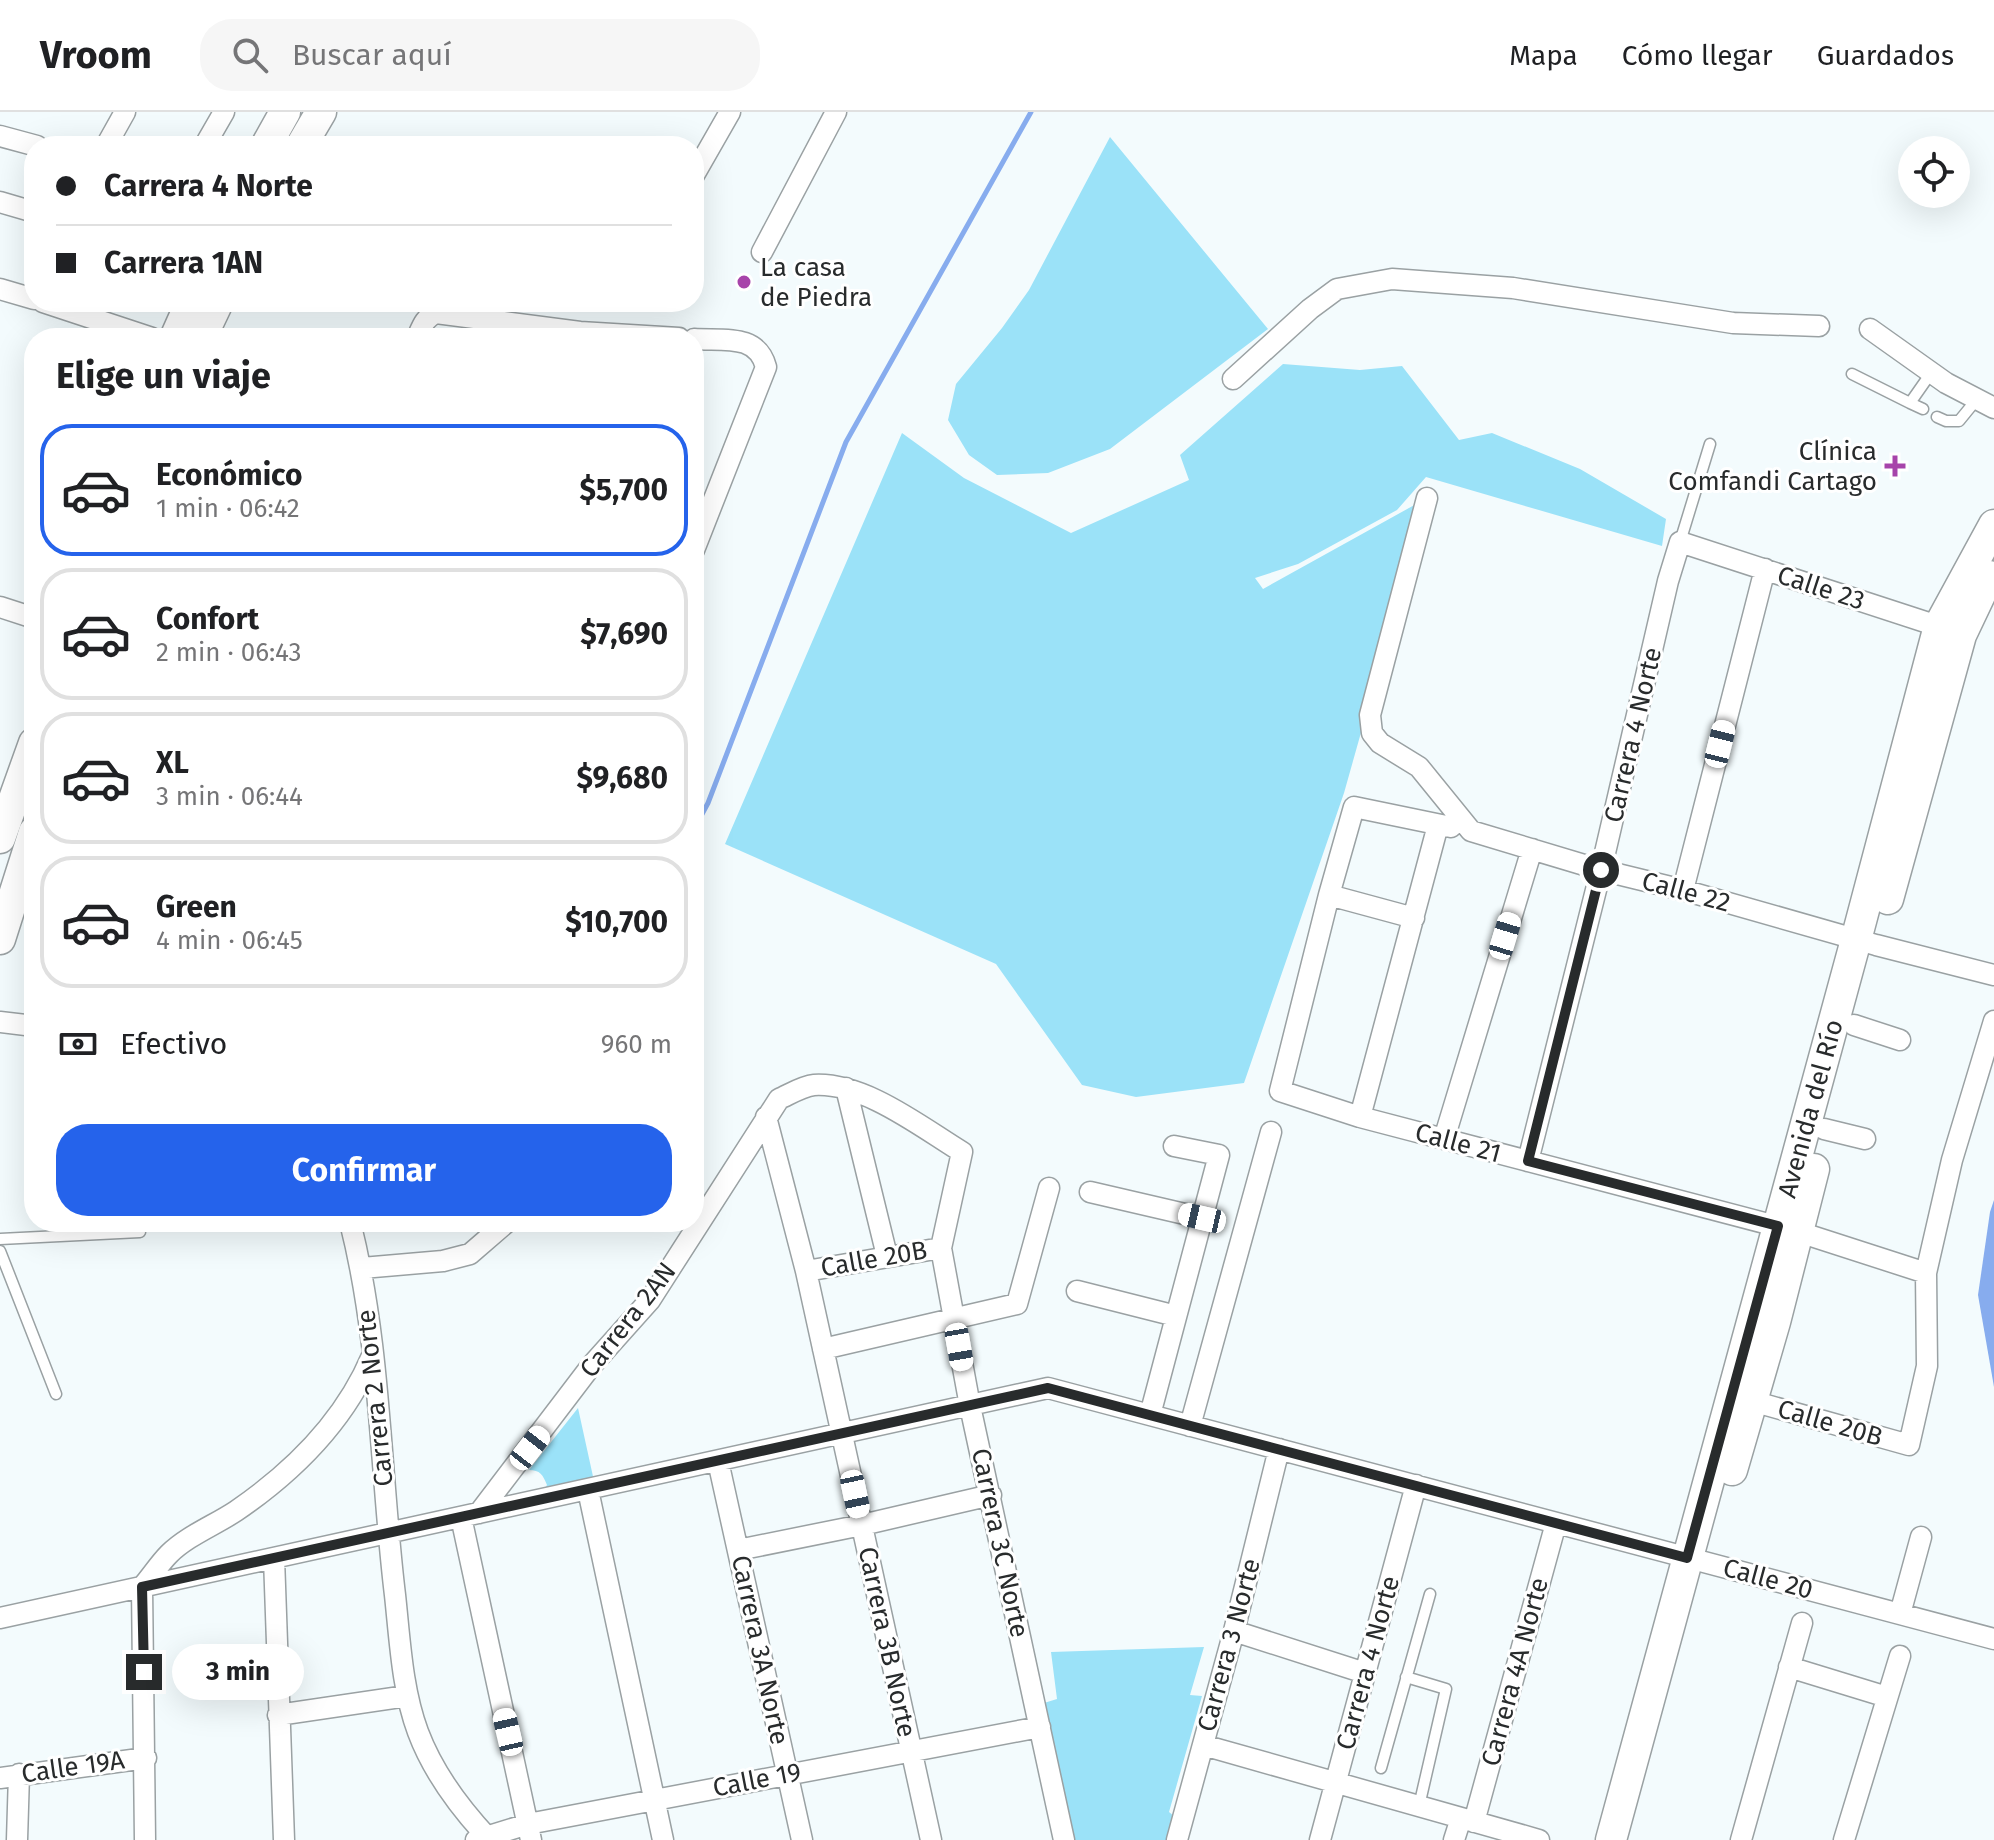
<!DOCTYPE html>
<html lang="es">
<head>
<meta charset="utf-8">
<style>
  :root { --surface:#fff; --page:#f6f6f6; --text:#202124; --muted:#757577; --line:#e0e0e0; --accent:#2563eb }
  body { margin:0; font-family:"Fira Sans",sans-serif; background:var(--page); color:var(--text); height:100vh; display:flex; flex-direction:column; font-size:30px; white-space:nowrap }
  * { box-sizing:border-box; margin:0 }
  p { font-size:26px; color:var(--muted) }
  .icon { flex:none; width:44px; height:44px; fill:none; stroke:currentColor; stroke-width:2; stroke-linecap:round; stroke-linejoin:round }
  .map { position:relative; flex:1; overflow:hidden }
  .details { position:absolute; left:24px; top:216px; width:680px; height:904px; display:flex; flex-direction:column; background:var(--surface); border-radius:32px; box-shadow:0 8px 32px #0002 }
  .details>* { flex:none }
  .guide { position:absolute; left:24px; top:24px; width:680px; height:176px; border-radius:32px; box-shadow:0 8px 32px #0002; display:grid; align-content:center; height:176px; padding:0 32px; background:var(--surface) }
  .fabs { position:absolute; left:1898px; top:24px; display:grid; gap:16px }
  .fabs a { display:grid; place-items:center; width:72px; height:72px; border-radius:50%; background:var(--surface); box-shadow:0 8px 32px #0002; font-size:40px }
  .end { position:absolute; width:36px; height:36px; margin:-18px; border:10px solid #282b2c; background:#fff; box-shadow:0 0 0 4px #fff }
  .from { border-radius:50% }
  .bubble { position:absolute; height:56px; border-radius:28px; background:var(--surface); box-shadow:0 8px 32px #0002; font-size:26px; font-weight:700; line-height:56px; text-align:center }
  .car { position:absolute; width:24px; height:48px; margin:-24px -12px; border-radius:10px; box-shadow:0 0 6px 2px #0007; background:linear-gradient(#fff 24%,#345 0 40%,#fff 0 76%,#345 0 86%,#fff 0) }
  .guide b { display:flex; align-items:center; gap:28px; height:76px; font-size:30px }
  .guide b+b { border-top:2px solid var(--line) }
  .guide i { width:20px; height:20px; background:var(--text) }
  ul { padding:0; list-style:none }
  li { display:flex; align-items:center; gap:24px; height:132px; margin:0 16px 12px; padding:0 16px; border:4px solid var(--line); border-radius:32px }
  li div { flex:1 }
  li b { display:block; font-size:30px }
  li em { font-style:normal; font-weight:700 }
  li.selected { border-color:var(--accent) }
  li>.icon { width:72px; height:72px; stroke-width:1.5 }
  h2 { padding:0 32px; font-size:36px; line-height:96px }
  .pay { display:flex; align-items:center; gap:20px; height:88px; padding:0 32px; font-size:30px }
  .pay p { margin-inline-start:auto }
  .button { display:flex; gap:16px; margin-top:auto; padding:16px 32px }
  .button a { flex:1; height:92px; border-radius:32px; background:var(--accent); color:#fff; font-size:32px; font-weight:700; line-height:92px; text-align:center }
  header { display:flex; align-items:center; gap:48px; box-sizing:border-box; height:112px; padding:0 40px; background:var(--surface); border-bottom:2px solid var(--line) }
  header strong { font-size:38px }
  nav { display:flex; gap:44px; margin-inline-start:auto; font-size:28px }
  .search { width:560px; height:72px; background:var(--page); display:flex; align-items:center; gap:20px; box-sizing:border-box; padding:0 28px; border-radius:32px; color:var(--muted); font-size:30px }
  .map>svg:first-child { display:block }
  .green { fill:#9be2f8 }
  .water { fill:#87acee }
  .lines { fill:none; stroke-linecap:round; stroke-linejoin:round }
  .stream { stroke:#87acee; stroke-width:5 }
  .lane-casing { stroke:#9aa1a3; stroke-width:13 }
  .street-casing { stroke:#9aa1a3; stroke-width:23 }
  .secondary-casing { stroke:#9aa1a3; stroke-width:33 }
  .lane { stroke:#fff; stroke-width:10 }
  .street { stroke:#fff; stroke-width:20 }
  .secondary { stroke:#fff; stroke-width:30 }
  .route { stroke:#282b2c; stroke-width:10 }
  .poi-dot { fill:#a744aa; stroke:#fff; stroke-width:3 }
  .labels { text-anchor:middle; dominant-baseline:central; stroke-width:6; stroke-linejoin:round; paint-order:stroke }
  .poi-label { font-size:26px; fill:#282b2c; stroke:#fff; text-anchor:start }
  .street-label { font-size:26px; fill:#282b2c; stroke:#fff }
</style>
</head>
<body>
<header>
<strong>Vroom</strong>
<div class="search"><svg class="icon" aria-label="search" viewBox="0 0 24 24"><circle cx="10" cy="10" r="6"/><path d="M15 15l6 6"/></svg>Buscar aquí</div>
<nav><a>Mapa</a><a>Cómo llegar</a><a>Guardados</a></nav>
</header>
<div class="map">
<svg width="1994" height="1728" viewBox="0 0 1994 1728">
  <rect width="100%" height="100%" fill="#f3fbfd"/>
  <path class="green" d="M1110 25 1268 217 1110 337 1048 361 997 363 969 343 948 308 956 272 1002 216 1029 178Z
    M1283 252 1360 258 1402 254 1459 328 1492 321 1580 357 1666 407 1662 434 1426 365 1397 398 1298 452 1255 466 1263 477 1427 386 1344 681 1244 971 1136 985 1082 973 996 852 725 732 902 321 964 366 1071 421 1189 368 1180 343Z
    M578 1296 594 1369 542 1381 547 1373C543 1363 540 1358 529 1358Z
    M1204 1535 1190 1583 1202 1584 1169 1700 1179 1708 1173 1728H1073L1044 1591 1057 1587 1051 1540Z"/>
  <path class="water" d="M1994 1088V1275L1978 1183 1990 1100Z"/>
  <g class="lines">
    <path class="stream" d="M694 717 708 691 846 330 1031 0"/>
    <g class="lane-casing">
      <path id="lane" d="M1852 262 1910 291 1931 261
        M1910 291 1923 297
        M1937 305 1946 309H1959L1977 287
        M1680 430 1710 332
        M0 1127 140 1120
        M0 1139 56 1282
        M1406 1565 1446 1577 1419 1694
        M1381 1656 1430 1482"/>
    </g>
    <g class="street-casing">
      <path id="street" d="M0 24 37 34
        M205 33 224 0
        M106 34 125 0
        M694 63 730 0
        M0 90 34 100
        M762 140 836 0
        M0 177 34 187
        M43 190 152 226
        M1870 217 1946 271 1994 296
        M417 226C422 215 424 206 436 201L580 220 679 226
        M694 227C723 229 757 221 766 255L694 438
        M1233 267 1310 197 1337 177 1392 167 1513 176 1733 211 1819 214
        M1427 386 1370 603 1372 621 1380 631 1419 655 1471 719 1601 758 1683 778 1876 833 1994 863
        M0 495 34 506
        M1683 778 1765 457
        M1329 783 1280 979 1360 1005 1799 1120 1926 1161
        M1414 806 1329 783 1354 695 1451 715
        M0 910 34 914
        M1854 913 1900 928
        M846 976 887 1144
        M766 1005 806 1159 931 1728
        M1360 1005 1438 713
        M1824 1017 1865 1027
        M1444 1027 1532 737
        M1528 1049 1601 758 1668 469 1680 430 1950 518
        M1090 1080 1202 1106
        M350 1110C381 1232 380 1359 395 1483 400 1529 402 1577 418 1620 433 1660 459 1695 488 1726
        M362 1156 443 1149 470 1142 507 1110
        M806 1159 941 1136
        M1077 1179 1176 1204
        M823 1237 1017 1192 1049 1076
        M1752 1289 1909 1333 1927 1254 1926 1161 1952 1048 1994 909
        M1150 1303 1219 1043 1174 1034
        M1190 1314 1271 1020
        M718 1349 802 1728
        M588 1378 663 1728
        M479 1401 591 1254 650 1188 779 987C790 982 803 974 814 973 864 970 921 1015 962 1040L941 1136 970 1294 1064 1728
        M461 1405 531 1728
        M738 1438 862 1413 991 1383
        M274 1446 284 1728
        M142 1475C151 1465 159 1452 169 1442 187 1424 215 1413 236 1399 293 1360 345 1308 372 1244
        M142 1475 145 1728
        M1900 1502 1921 1425
        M0 1506 1048 1276 1994 1527
        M1234 1519 1365 1561
        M1789 1555 1887 1585
        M278 1603 407 1584
        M1203 1633 1539 1728
        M0 1666 146 1646
        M1474 1710 1556 1411
        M17 1728 19 1662
        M476 1728 528 1712 1040 1615
        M1177 1728 1234 1519 1279 1337
        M1320 1728 1416 1373
        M1454 1728 1461 1706
        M1741 1728 1802 1511
        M1844 1728 1900 1544"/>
    </g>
    <g class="secondary-casing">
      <g id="secondary">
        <path d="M266 34 285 0"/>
        <path d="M301 34 321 0"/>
        <path d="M175 226 191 190"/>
        <path d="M201 226 218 190"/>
        <path d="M0 726 34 631"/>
        <path d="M1888 787 1961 523 1989 464"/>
        <path d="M0 827 34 720"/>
        <path d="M1732 1358 1775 1210 1814 1057"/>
        <path id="s1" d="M1611 1728 1856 828 1939 514 1994 413"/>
      </g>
    </g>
    <use href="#lane" class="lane"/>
    <use href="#street" class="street"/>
    <use href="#secondary" class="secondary"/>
  </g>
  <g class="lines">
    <path class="route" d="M144 1560 142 1475 1048 1276 1687 1446 1778 1114 1528 1049 1601 758"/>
  </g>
  <g class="poi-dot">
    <circle cx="744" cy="170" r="8"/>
    <path d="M1891 342h8v8h8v8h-8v8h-8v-8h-8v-8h8z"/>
  </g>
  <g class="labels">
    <g class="poi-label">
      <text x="760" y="155">La casa<tspan x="760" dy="30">de Piedra</tspan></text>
      <text x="1877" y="339" text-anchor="end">Clínica<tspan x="1877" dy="30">Comfandi Cartago</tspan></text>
    </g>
    <g class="street-label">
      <text transform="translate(1821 476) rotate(18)">Calle 23</text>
      <text transform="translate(1633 623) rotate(-77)">Carrera 4 Norte</text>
      <text transform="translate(1686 780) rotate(15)">Calle 22</text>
      <text stroke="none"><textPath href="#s1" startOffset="758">Avenida del Río</textPath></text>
      <text transform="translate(1458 1031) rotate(15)">Calle 21</text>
      <text transform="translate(874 1147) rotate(-10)">Calle 20B</text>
      <text transform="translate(628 1208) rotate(-52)">Carrera 2AN</text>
      <text transform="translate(375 1286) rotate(-96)">Carrera 2 Norte</text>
      <text transform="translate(1830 1311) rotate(16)">Calle 20B</text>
      <text transform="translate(1000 1431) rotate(78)">Carrera 3C Norte</text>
      <text transform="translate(1768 1467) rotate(15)">Calle 20</text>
      <text transform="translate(887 1530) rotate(78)">Carrera 3B Norte</text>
      <text transform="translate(1229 1533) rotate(-75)">Carrera 3 Norte</text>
      <text transform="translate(760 1538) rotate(78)">Carrera 3A Norte</text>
      <text transform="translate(1368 1551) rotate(-75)">Carrera 4 Norte</text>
      <text transform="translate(1515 1560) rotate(-75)">Carrera 4A Norte</text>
      <text transform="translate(73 1655) rotate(-8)">Calle 19A</text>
      <text transform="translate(757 1668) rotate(-11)">Calle 19</text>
    </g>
  </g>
</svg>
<div class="fabs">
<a><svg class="icon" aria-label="locate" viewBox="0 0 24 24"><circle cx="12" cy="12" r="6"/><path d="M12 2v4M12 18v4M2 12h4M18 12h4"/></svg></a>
</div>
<i class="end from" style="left:1601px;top:758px"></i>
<i class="end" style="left:144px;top:1560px"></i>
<div class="bubble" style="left:172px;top:1532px;width:132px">3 min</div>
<i class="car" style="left:1720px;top:632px;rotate:14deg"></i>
<i class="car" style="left:1505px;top:824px;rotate:17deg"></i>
<i class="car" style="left:1202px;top:1106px;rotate:283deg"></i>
<i class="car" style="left:959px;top:1235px;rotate:170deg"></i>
<i class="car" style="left:530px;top:1336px;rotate:38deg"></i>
<i class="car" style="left:855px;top:1382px;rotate:168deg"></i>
<i class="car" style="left:508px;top:1620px;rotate:347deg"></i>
<div class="guide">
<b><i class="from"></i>Carrera 4 Norte</b>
<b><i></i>Carrera 1AN</b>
</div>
<section class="details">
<h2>Elige un viaje</h2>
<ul>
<li class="selected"><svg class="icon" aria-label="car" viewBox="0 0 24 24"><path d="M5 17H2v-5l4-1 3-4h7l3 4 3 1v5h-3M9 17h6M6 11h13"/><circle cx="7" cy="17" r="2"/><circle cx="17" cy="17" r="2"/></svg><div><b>Económico</b><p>1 min · 06:42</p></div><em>$5,700</em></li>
<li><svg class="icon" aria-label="car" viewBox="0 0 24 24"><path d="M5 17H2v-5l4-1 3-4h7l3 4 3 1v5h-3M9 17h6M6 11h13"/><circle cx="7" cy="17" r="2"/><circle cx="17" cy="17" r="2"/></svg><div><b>Confort</b><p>2 min · 06:43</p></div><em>$7,690</em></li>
<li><svg class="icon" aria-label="car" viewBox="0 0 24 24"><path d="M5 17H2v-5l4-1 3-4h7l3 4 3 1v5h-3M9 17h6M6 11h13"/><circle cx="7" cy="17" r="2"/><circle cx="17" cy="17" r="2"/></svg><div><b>XL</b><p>3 min · 06:44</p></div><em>$9,680</em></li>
<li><svg class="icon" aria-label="car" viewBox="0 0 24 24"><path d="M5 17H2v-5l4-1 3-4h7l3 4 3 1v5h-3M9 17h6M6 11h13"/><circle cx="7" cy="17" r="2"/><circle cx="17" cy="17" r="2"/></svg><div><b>Green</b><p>4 min · 06:45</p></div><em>$10,700</em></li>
</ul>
<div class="pay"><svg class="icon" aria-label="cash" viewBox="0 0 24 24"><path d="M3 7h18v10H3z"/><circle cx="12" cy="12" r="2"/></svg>Efectivo<p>960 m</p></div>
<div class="button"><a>Confirmar</a></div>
</section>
</div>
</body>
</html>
